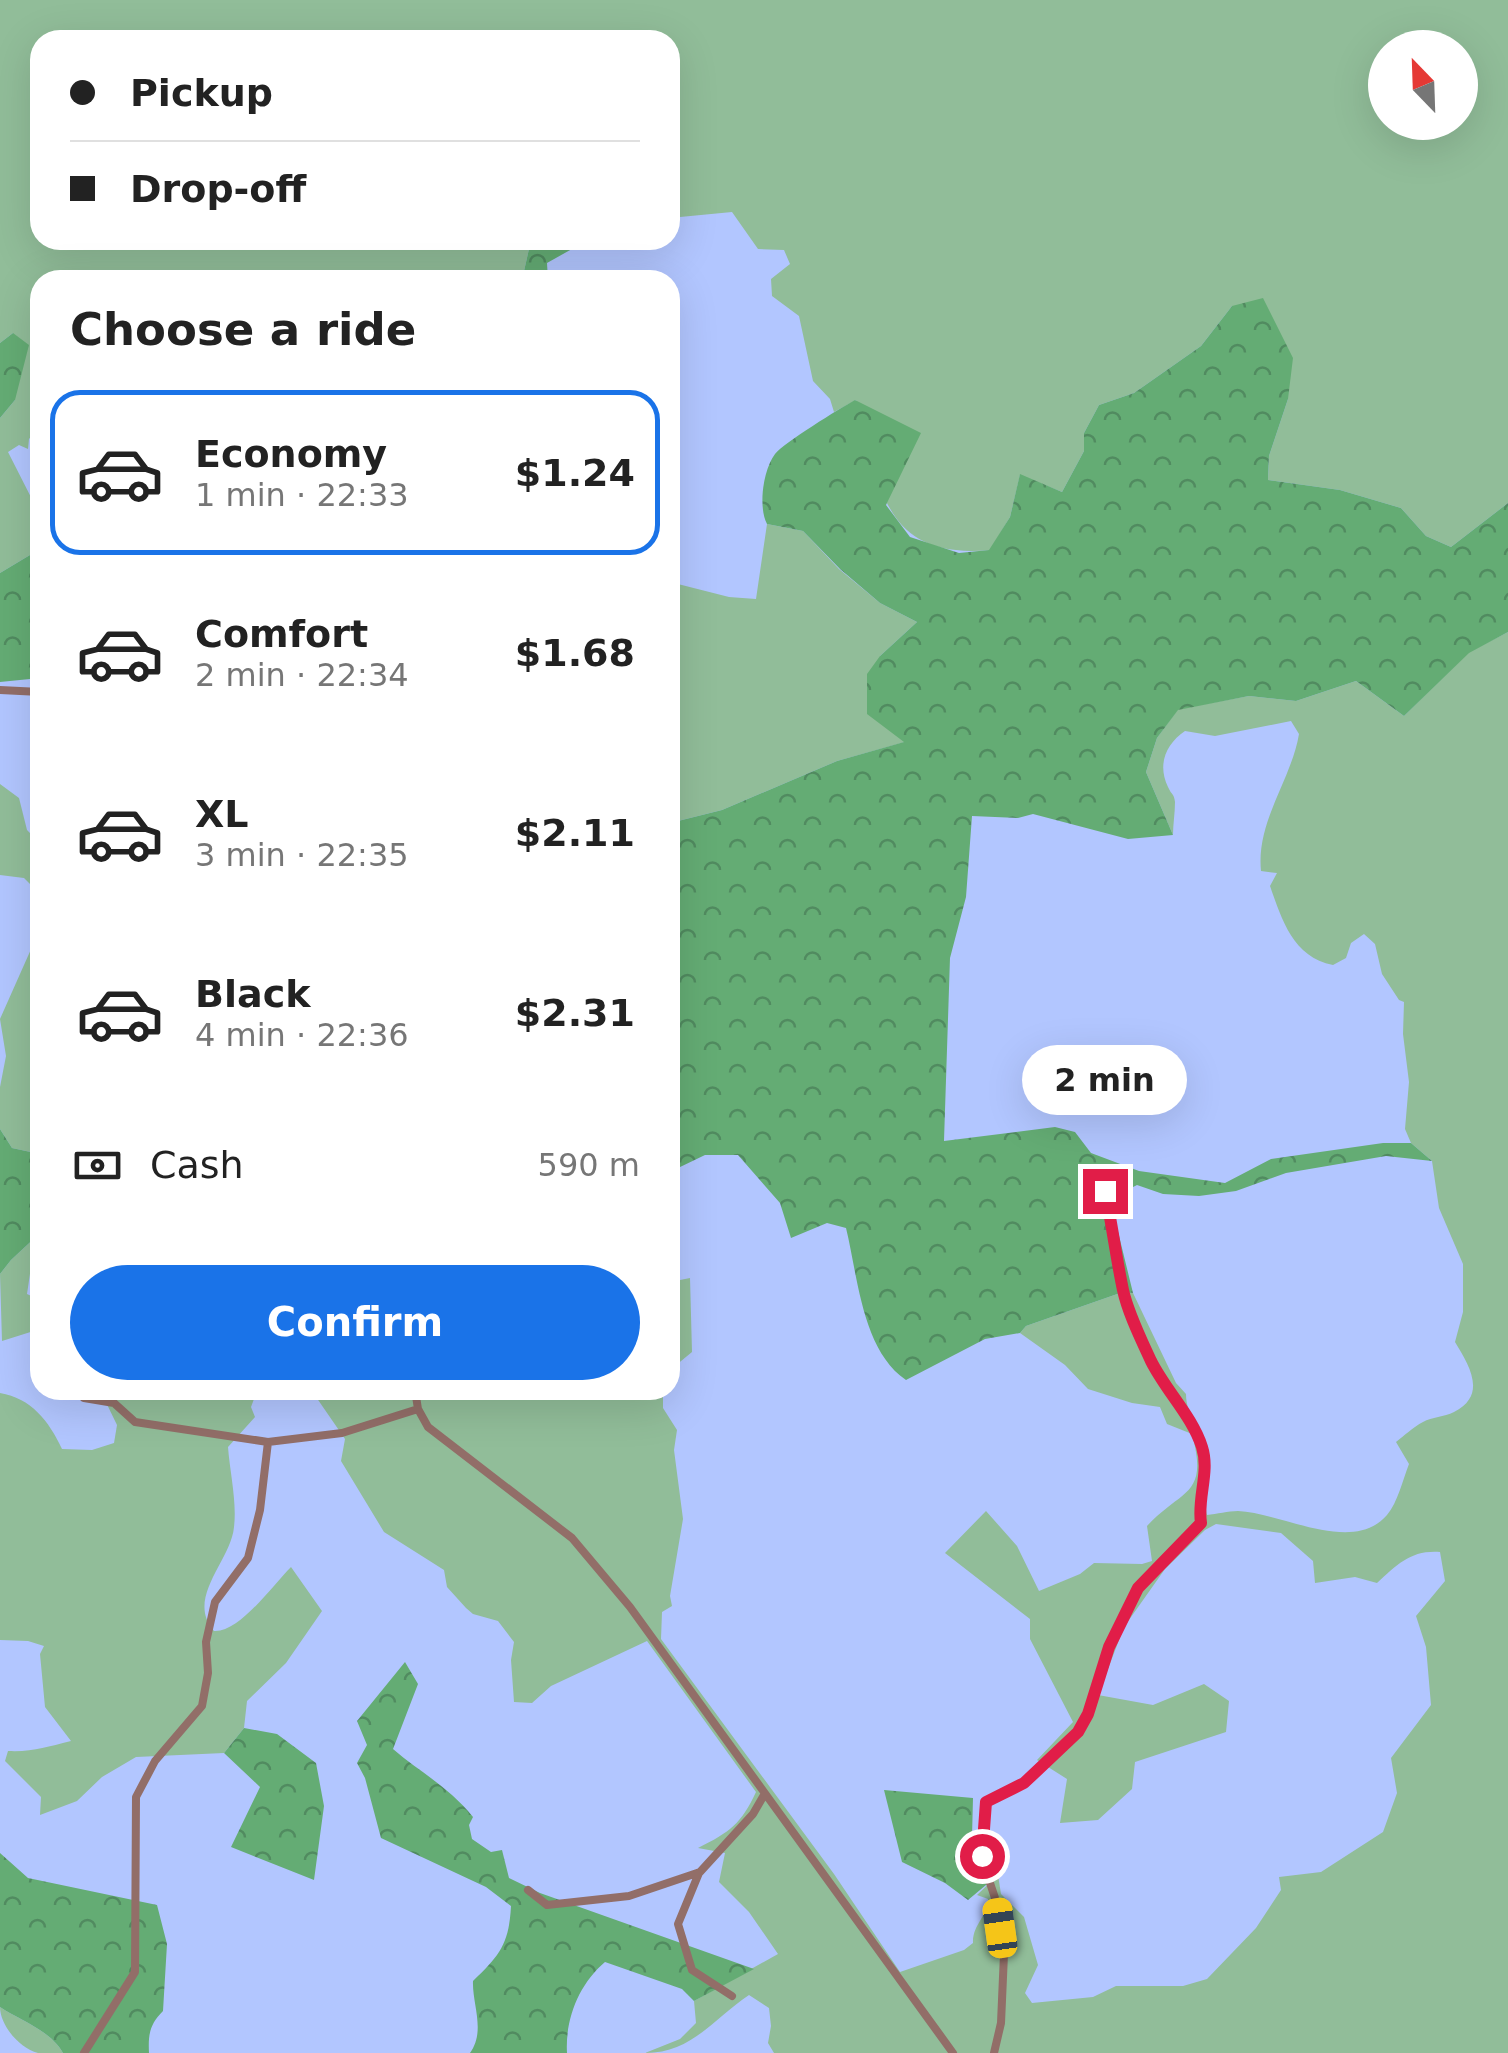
<!DOCTYPE html>
<html lang="en">
<head>
<meta charset="utf-8">
<style>
  :root { --surface:#fff; --page:#f2f2f2; --text:#222; --muted:#767676; --line:#e0e0e0; --accent:#1a73e8 }
  body { margin:0; font-family:"DejaVu Sans",sans-serif; background:var(--page); color:var(--text); height:100vh; display:flex; flex-direction:column; font-size:38px; white-space:nowrap }
  * { box-sizing:border-box; margin:0 }
  p { font-size:32px; color:var(--muted) }
  .icon { flex:none; width:55px; height:55px; fill:none; stroke:currentColor; stroke-width:2; stroke-linecap:round; stroke-linejoin:round }
  .map { position:relative; flex:1; overflow:hidden }
  .details { position:absolute; left:30px; top:270px; width:650px; height:1130px; display:flex; flex-direction:column; background:var(--surface); border-radius:30px; box-shadow:0 10px 40px #0002 }
  .details>* { flex:none }
  .top-card { position:absolute; left:30px; top:30px; width:650px; height:220px; border-radius:30px; box-shadow:0 10px 40px #0002; display:grid; align-content:center; height:220px; padding:0 40px; background:var(--surface) }
  .needle { width:65px; rotate:337deg }
  .fabs { position:absolute; left:1368px; top:30px; display:grid; gap:20px }
  .fabs a { display:grid; place-items:center; width:110px; height:110px; border-radius:50%; background:var(--surface); box-shadow:0 10px 40px #0002; font-size:50px }
  .end { position:absolute; width:45px; height:45px; margin:-22px; border:12px solid #e11d48; background:#fff; box-shadow:0 0 0 5px #fff }
  .from { border-radius:50% }
  .bubble { position:absolute; height:70px; border-radius:35px; background:var(--surface); box-shadow:0 10px 40px #0002; font-size:32px; font-weight:800; line-height:70px; text-align:center }
  .car { position:absolute; width:30px; height:60px; margin:-30px -15px; border-radius:12px; box-shadow:0 0 8px 2px #0007; background:linear-gradient(#f5c518 24%,#345 0 40%,#f5c518 0 76%,#345 0 86%,#f5c518 0) }
  .top-card b { display:flex; align-items:center; gap:35px; height:95px; font-size:38px }
  .top-card b+b { border-top:2px solid var(--line) }
  .top-card i { width:25px; height:25px; background:var(--text) }
  ul { padding:0; list-style:none }
  li { display:flex; align-items:center; gap:30px; height:165px; margin:0 20px 15px; padding:0 20px; border:5px solid transparent; border-radius:30px }
  li div { flex:1 }
  li b { display:block; font-size:38px }
  li em { font-style:normal; font-weight:800 }
  li.current { border-color:var(--accent) }
  li>.icon { width:90px; height:90px; stroke-width:1.5 }
  h2 { padding:0 40px; font-size:45px; line-height:120px }
  .pay { display:flex; align-items:center; gap:25px; height:110px; padding:0 40px; font-size:38px }
  .pay p { margin-inline-start:auto }
  .button { display:flex; gap:20px; margin-top:auto; padding:20px 40px }
  .button a { flex:1; height:115px; border-radius:60px; background:var(--accent); color:#fff; font-size:40px; font-weight:800; line-height:115px; text-align:center }
  .map>svg:first-child { display:block }
  .green { fill:#91bd99; fill-rule:evenodd }
  .forest { fill:url(#forest-crowns) }
  .lines { fill:none; stroke-linecap:round; stroke-linejoin:round }
  .minor { stroke:#926e68; stroke-width:8 }
  .route { stroke:#e11d48; stroke-width:12 }
</style>
</head>
<body>
<div class="map">
<svg width="1508" height="2053" viewBox="0 0 1508 2053">
  <defs>
    <pattern id="forest-crowns" width="20" height="18" patternUnits="userSpaceOnUse" patternTransform="scale(2.5)"><rect width="20" height="18" fill="#64ac74"/><path d="M2 6a3 3 0 1 1 6 0M12 15a3 3 0 1 1 6 0" fill="none" stroke="#518b60"/></pattern>
  </defs>
  <rect width="100%" height="100%" fill="#b2c6ff"/>
  <path class="green" d="M0 0H1508V503L1451 547 1426 536 1401 508 1340 490 1268 480 1269 456 1288 399 1232 306 1201 346 1134 393 1099 405 1084 433V451L1062 492 1020 475 1010 517 990 550C880 560 880 483 856 400L834 412 830 399 813 381 799 316 772 296 771 279 790 264 784 250 758 249 732 212 680 217 670 215V40H40V240H531L522 280H40V426L29 439 28 449 19 445 8 452 40 515V549L0 573V418L15 400 13 333 0 343ZM1385 48H1460V122H1385Z
    M767 524 803 531 839 569 880 603 917 622 880 656 905 742 837 761 722 810 670 823V582L729 597 756 599Z
    M1508 632V2053H774L768 2043 771 2026 769 2008 749 1995C713 2019 692 2053 645 2053L680 2039 696 2023 694 2001 778 1954 749 1912 719 1882 725 1853 698 1848C730 1832 741 1824 756 1792L647 1641 551 1686 532 1703 514 1702 511 1660 514 1642 498 1621 473 1614 466 1608 447 1587 444 1570 384 1532 341 1461 345 1439 314 1394 319 1390H663V1408L677 1430 674 1450 683 1519 670 1596 672 1606 662 1612 661 1639 834 1874 900 1972 964 1950 973 1943C972 1925 988 1916 988 1899L977 1895 998 1875 1001 1894 1024 1917 1038 1965 1025 1993 1032 2003 1093 1997 1116 1986H1183L1207 1979 1256 1928 1281 1890 1279 1877 1321 1872 1383 1832 1397 1793 1391 1758 1431 1705 1426 1647 1416 1616 1445 1581 1440 1552C1411 1550 1398 1564 1377 1583L1355 1577 1315 1583 1313 1561 1281 1533 1216 1524 1205 1530 1165 1569 1124 1627 1098 1695 1153 1705 1204 1684 1229 1701 1226 1732 1135 1762 1132 1789 1098 1820 1060 1823 1067 1779 1037 1760 1073 1722 1030 1639V1619L945 1553 986 1511 1017 1546 1039 1591 1080 1574 1094 1563 1142 1564 1152 1561 1147 1526C1182 1488 1209 1497 1192 1434L1167 1424 1160 1407 1132 1403 1088 1389 1065 1365 1020 1333 1026 1326 1123 1292 1133 1293 1176 1383 1186 1394C1186 1416 1202 1431 1207 1452 1212 1473 1202 1494 1207 1515 1217 1514 1228 1511 1238 1511 1282 1513 1353 1555 1387 1515 1398 1502 1403 1479 1409 1464L1396 1442C1404 1436 1413 1427 1423 1422 1432 1417 1444 1417 1454 1412 1488 1395 1469 1365 1455 1342L1463 1312V1264L1439 1208 1432 1161 1411 1143 1405 1129 1409 1082 1403 1034 1404 1002 1399 1000 1382 974 1375 944 1364 934 1351 943 1346 958 1333 965C1293 957 1282 920 1270 886L1277 873 1261 871C1256 821 1291 781 1299 734L1291 721 1215 736 1185 731C1166 744 1157 764 1168 787 1172 796 1174 793 1175 802 1175 813 1173 824 1173 835L1146 772 1157 738 1178 709 1249 696 1296 701 1356 681 1404 716 1469 652Z
    M0 784 19 798 27 830 40 843V894L24 878 0 875Z
    M40 939V1154L12 1148 0 1129V1087L6 1056 0 1019 32 947Z
    M40 1233V1260L31 1267 27 1294 40 1300V1329L2 1341 0 1274 11 1260Z
    M690 1278 692 1352 675 1366 670 1375V1282Z
    M100 1390H248L254 1399 251 1407 255 1417 228 1447C230 1473 237 1502 234 1527 231 1561 185 1598 214 1631 239 1633 273 1585 291 1567L322 1611 286 1663 247 1701 244 1728 224 1753 136 1757 102 1777 77 1801 40 1815 41 1797 5 1761 8 1751C34 1752 46 1747 71 1741L45 1707 40 1654 44 1646 28 1641 0 1640V1393C31 1398 49 1421 62 1449L92 1450 114 1443 117 1425Z
    M0 2007C21 2021 50 2030 63 2053 56 2053 45 2053 38 2053 19 2048 0 2025 0 2007Z"/>
  <path class="forest" d="M531 240H588L547 263 548 280H522Z
    M1263 298 1293 358 1288 399 1269 456 1268 480 1340 490 1401 508 1426 536 1451 547 1508 503V632L1469 653 1404 716 1356 681 1296 701 1249 696 1178 710 1157 738 1146 772 1173 835 1128 839 1033 814 1018 818 972 816 966 897 950 958 944 1141 1055 1127 1075 1132 1091 1153 1139 1171 1225 1183 1271 1159 1383 1143H1411L1432 1161 1386 1156 1286 1173 1236 1191 1199 1196 1163 1194 1137 1185 1110 1199 1133 1293 1123 1292 1026 1326 1020 1333 985 1339 906 1380C862 1350 858 1277 846 1228L827 1223 791 1238 780 1203 738 1155H705L678 1168 670 1164V823L722 810 837 761 904 742 867 714V674L880 656 917 622 880 603 840 569 803 531 767 524C758 507 763 470 775 454 785 442 839 409 855 400L921 433 886 505 910 537 959 553 989 550 1010 517 1020 474 1062 492 1084 451V433L1099 405 1134 393 1201 346 1232 306Z
    M13 333 29 345 15 400 0 418V343Z
    M40 549V678L0 682V573Z
    M0 1129 12 1148 40 1154V1233L11 1260 0 1274Z
    M405 1662 418 1684 393 1749C421 1773 449 1787 473 1817L469 1825 472 1839 491 1852 502 1850 509 1878 540 1893 754 1969 694 2001 682 1989 605 1962C579 1984 565 2019 567 2053H470C486 2031 472 2004 473 1981 500 1955 509 1944 511 1906L486 1887 381 1838 365 1778 357 1763 367 1745 357 1721Z
    M244 1728 277 1734 316 1763 324 1806 314 1880 231 1847 260 1787 224 1753Z
    M884 1790 973 1798 972 1837 998 1875 968 1900 945 1883 902 1862Z
    M0 1853 28 1878 157 1905 167 1944 163 2011C150 2024 148 2034 149 2053H63C50 2030 21 2021 0 2007Z"/>
  <g class="lines">
    <path class="minor" d="M0 690 40 692
      M415 1390 418 1409 428 1427 572 1538 630 1607 953 2053
      M84 1398 114 1403 135 1422 268 1442 342 1433 418 1409
      M699 1873 678 1924 692 1970 732 1996
      M528 1890 547 1905 629 1896 700 1872 753 1814 764 1795
      M84 2053 135 1972 136 1797 155 1761 202 1706 208 1673 206 1642 215 1602 248 1558 260 1510 268 1442
      M994 2053 1001 2023 1004 1954 996 1901 981 1856 986 1802 1024 1783 1078 1732 1088 1714 1109 1647 1139 1587 1201 1523C1197 1497 1210 1472 1202 1447 1192 1416 1166 1391 1151 1361 1141 1339 1127 1313 1123 1289 1116 1257 1112 1224 1105 1191L1128 1176"/>
  </g>
  <g class="lines">
    <path class="route" d="M982 1856 986 1802 1024 1783 1078 1732 1088 1714 1109 1647 1138 1588 1201 1523C1197 1498 1210 1472 1202 1447 1192 1416 1166 1391 1151 1361 1141 1339 1128 1313 1123 1290 1116 1257 1112 1224 1105 1191"/>
  </g>
</svg>
<div class="fabs">
<a><svg class="needle" viewBox="-14 -14 28 28"><path d="M0-13l5 13h-10z" fill="#e53935"/><path d="M0 13l5-13h-10z" fill="#767676"/></svg></a>
</div>
<i class="end from" style="left:982px;top:1856px"></i>
<i class="end" style="left:1105px;top:1191px"></i>
<div class="bubble" style="left:1022px;top:1045px;width:165px">2 min</div>
<i class="car" style="left:1000px;top:1928px;rotate:352deg"></i>
<div class="top-card">
<b><i class="from"></i>Pickup</b>
<b><i></i>Drop-off</b>
</div>
<section class="details">
<h2>Choose a ride</h2>
<ul>
<li class="current"><svg class="icon" aria-label="car" viewBox="0 0 24 24"><path d="M5 17H2v-5l4-1 3-4h7l3 4 3 1v5h-3M9 17h6M6 11h13"/><circle cx="7" cy="17" r="2"/><circle cx="17" cy="17" r="2"/></svg><div><b>Economy</b><p>1 min · 22:33</p></div><em>$1.24</em></li>
<li><svg class="icon" aria-label="car" viewBox="0 0 24 24"><path d="M5 17H2v-5l4-1 3-4h7l3 4 3 1v5h-3M9 17h6M6 11h13"/><circle cx="7" cy="17" r="2"/><circle cx="17" cy="17" r="2"/></svg><div><b>Comfort</b><p>2 min · 22:34</p></div><em>$1.68</em></li>
<li><svg class="icon" aria-label="car" viewBox="0 0 24 24"><path d="M5 17H2v-5l4-1 3-4h7l3 4 3 1v5h-3M9 17h6M6 11h13"/><circle cx="7" cy="17" r="2"/><circle cx="17" cy="17" r="2"/></svg><div><b>XL</b><p>3 min · 22:35</p></div><em>$2.11</em></li>
<li><svg class="icon" aria-label="car" viewBox="0 0 24 24"><path d="M5 17H2v-5l4-1 3-4h7l3 4 3 1v5h-3M9 17h6M6 11h13"/><circle cx="7" cy="17" r="2"/><circle cx="17" cy="17" r="2"/></svg><div><b>Black</b><p>4 min · 22:36</p></div><em>$2.31</em></li>
</ul>
<div class="pay"><svg class="icon" aria-label="cash" viewBox="0 0 24 24"><path d="M3 7h18v10H3z"/><circle cx="12" cy="12" r="2"/></svg>Cash<p>590 m</p></div>
<div class="button"><a>Confirm</a></div>
</section>
</div>
</body>
</html>
